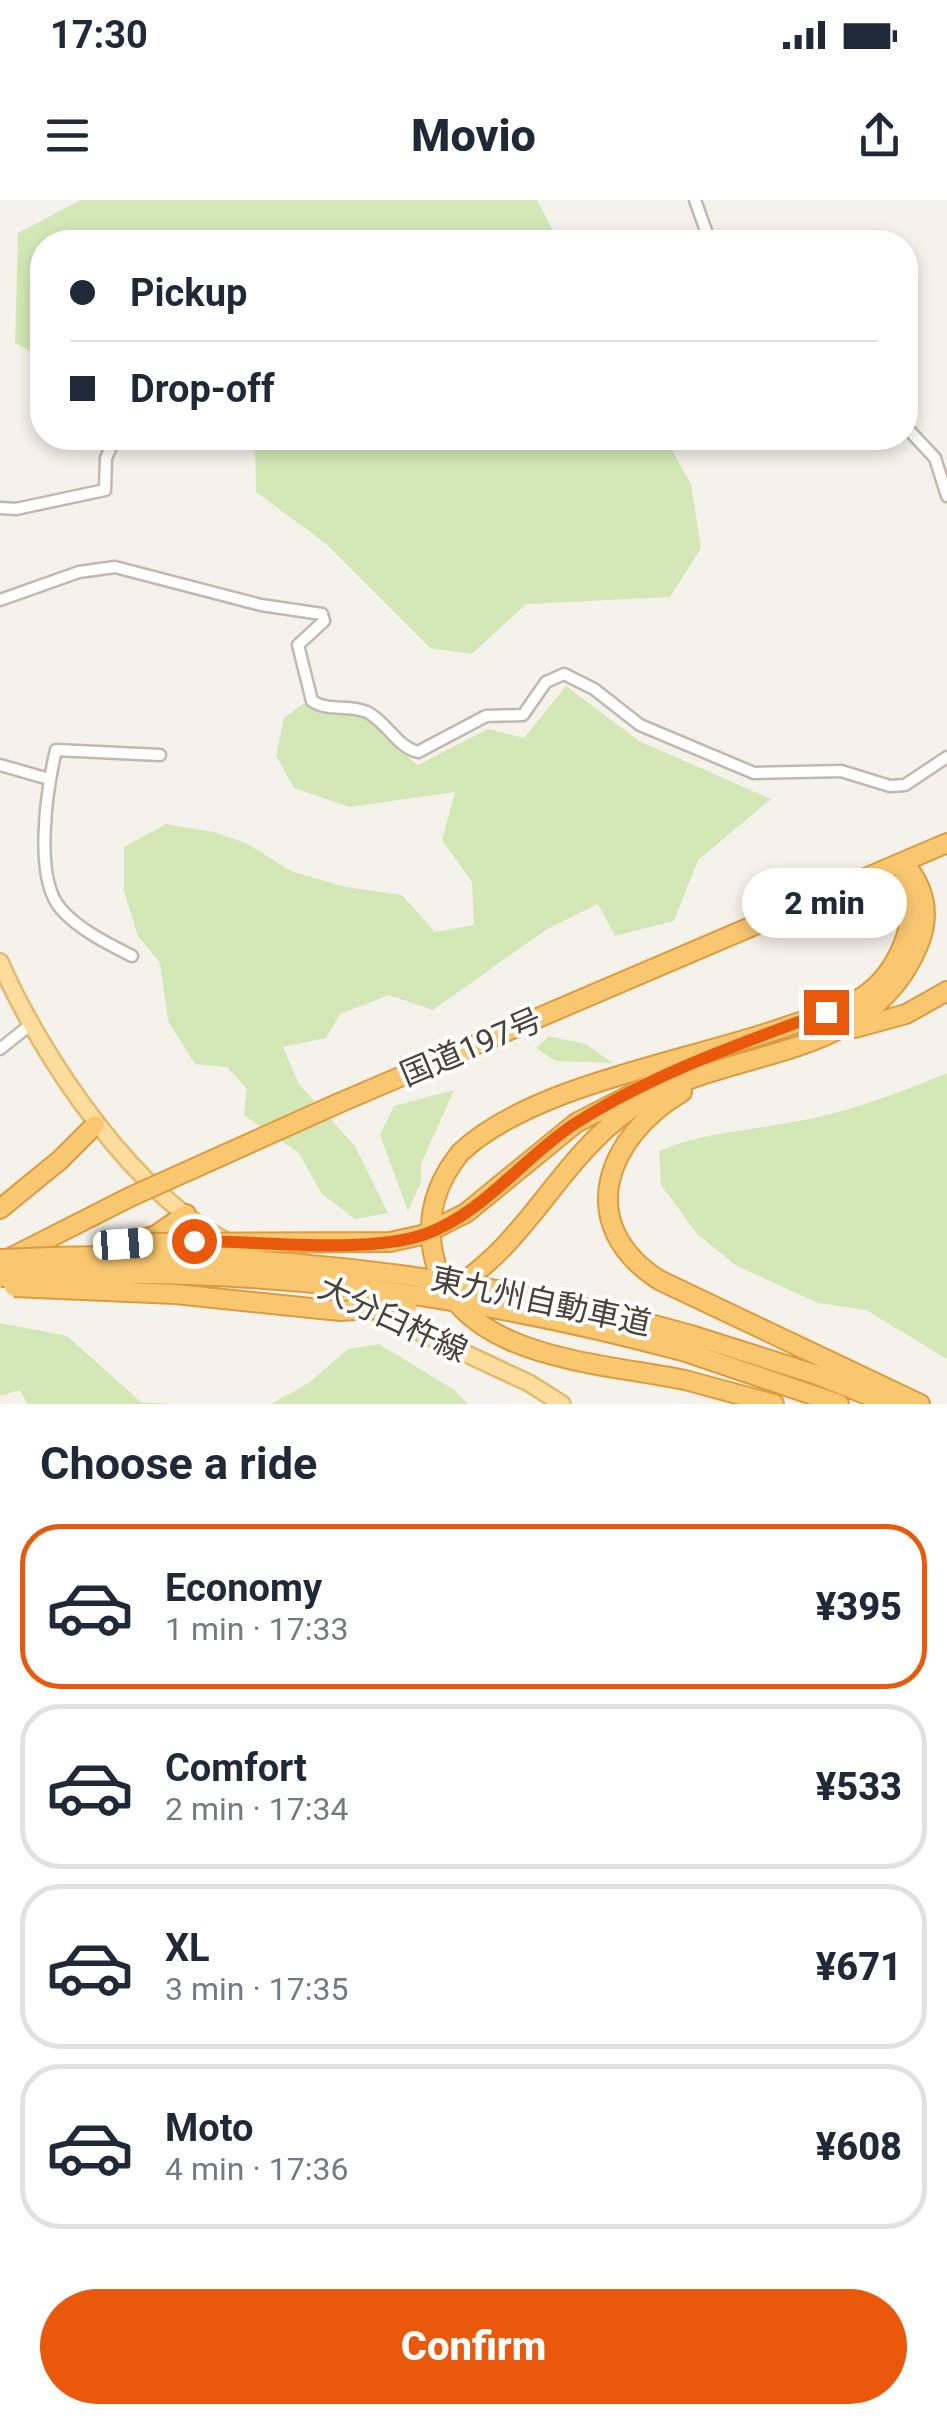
<!DOCTYPE html>
<html lang="en">
<head>
<meta charset="utf-8">
<style>
  :root { --surface:#fff; --page:#f2f2f3; --text:#1f2937; --muted:#747a83; --line:#e0e1e3; --accent:#ea580c }
  body { margin:0; font-family:Roboto,"Noto Sans JP",sans-serif; background:var(--page); color:var(--text); height:100vh; display:flex; flex-direction:column; font-size:38px; white-space:nowrap }
  * { box-sizing:border-box; margin:0 }
  p { font-size:32px; color:var(--muted) }
  .icon { flex:none; width:55px; height:55px; fill:none; stroke:currentColor; stroke-width:2; stroke-linecap:round; stroke-linejoin:round }
  .map { position:relative; height:1204px; overflow:hidden }
  .drawer { display:flex; flex-direction:column; background:var(--surface); flex:1 }
  .drawer>* { flex:none }
  .hud { position:absolute; left:30px; top:30px; width:888px; height:220px; border-radius:40px; box-shadow:0 5px 15px #0003; display:grid; align-content:center; height:220px; padding:0 40px; background:var(--surface) }
  .end { position:absolute; width:45px; height:45px; margin:-22px; border:12px solid #ea580c; background:#fff; box-shadow:0 0 0 5px #fff }
  .from { border-radius:50% }
  .bubble { position:absolute; height:70px; border-radius:35px; background:var(--surface); box-shadow:0 5px 15px #0003; font-size:32px; font-weight:800; line-height:70px; text-align:center }
  .car { position:absolute; width:30px; height:60px; margin:-30px -15px; border-radius:12px; box-shadow:0 0 8px 2px #0007; background:linear-gradient(#fff 24%,#345 0 40%,#fff 0 76%,#345 0 86%,#fff 0) }
  .hud b { display:flex; align-items:center; gap:35px; height:95px; font-size:38px }
  .hud b+b { border-top:2px solid var(--line) }
  .hud i { width:25px; height:25px; background:var(--text) }
  ul { padding:0; list-style:none }
  li { display:flex; align-items:center; gap:30px; height:165px; margin:0 20px 15px; padding:0 20px; border:5px solid var(--line); border-radius:40px }
  li div { flex:1 }
  li b { display:block; font-size:38px }
  li em { font-style:normal; font-weight:800 }
  li.active { border-color:var(--accent) }
  li>.icon { width:90px; height:90px; stroke-width:1.5 }
  h2 { padding:0 40px; font-size:45px; line-height:120px }
  .button { display:flex; gap:20px; margin-top:auto; padding:20px 40px }
  .button a { flex:1; height:115px; border-radius:60px; background:var(--accent); color:#fff; font-size:40px; font-weight:800; line-height:115px; text-align:center }
  .status { display:flex; justify-content:space-between; align-items:center; height:70px; padding:0 50px; background:var(--surface); direction:ltr }
  .status svg { height:28px; fill:currentColor }
  header { display:flex; justify-content:space-between; align-items:center; height:130px; padding:0 40px; background:var(--surface); font-size:45px; font-weight:800 }
  .map>svg:first-child { display:block }
  .green { fill:#d3e8b6 }
  .lines { fill:none; stroke-linecap:round; stroke-linejoin:round }
  .street-casing { stroke:#c1b9ae; stroke-width:15 }
  .primary-casing { stroke:#e2ba6d; stroke-width:20 }
  .highway-casing { stroke:#db9c40; stroke-width:22 }
  .street { stroke:#fff; stroke-width:10 }
  .primary { stroke:#fcdd9e; stroke-width:15 }
  .highway { stroke:#fac771; stroke-width:18 }
  .highway-bridge-casing { stroke:#db9c40; stroke-width:22; stroke-linecap:butt }
  .highway-bridge { stroke:#fac771; stroke-width:18 }
  .route { stroke:#ea580c; stroke-width:12 }
  .labels { text-anchor:middle; dominant-baseline:central; stroke-width:8; stroke-linejoin:round; paint-order:stroke }
  .street-label { font-size:32px; fill:#4a4239; stroke:#fff }
</style>
</head>
<body>
<div class="status"><b>17:30</b><svg viewBox="0 0 49 12"><path d="M0 12V9h3v3zM5 12V6h3v6zM10 12V3h3v9zM15 12V0h3v12zM26 1h20v11H26zM47 4h2v5h-2z"/></svg></div>
<header><svg class="icon" aria-label="menu" viewBox="0 0 24 24"><path d="M4 6h16M4 12h16M4 18h16"/></svg>Movio<svg class="icon" aria-label="share" viewBox="0 0 24 24"><path d="M12 15V3M7 8l5-5 5 5M5 13v7h14v-7"/></svg></header>
<div class="map">
<svg width="947" height="1204" viewBox="0 0 947 1204">
  <rect width="100%" height="100%" fill="#f5f2eb"/>
  <path class="green" d="M81 0H537L559 42H42V158L15 143 18 33Z
    M255 238H665L691 284 701 348 670 397 526 404 472 454 430 448 325 343 256 292Z
    M566 486 639 541 771 599 698 660 674 721 615 736 598 704 547 729 433 810 389 795 340 814 326 838 283 847 299 884 355 946 388 1013 355 1019 321 993 299 953 244 915 247 889 227 867 195 864 168 821 160 763 138 736 124 691V647L166 624 214 632 248 644 291 671 345 687 402 695 435 732 474 725 472 682 442 640 455 592 350 607 294 588 276 556 284 518 303 504H366L383 536 418 565 488 529 524 538Z
    M549 836 586 844 613 863 555 861 536 848Z
    M947 873V1159L866 1110 818 1103 737 1066 698 1035 661 985 659 951C704 932 746 931 794 922 846 913 899 893 947 873Z
    M454 890 421 964V982L408 1011 380 935 394 906Z
    M0 1123 67 1136 141 1202 174 1204H27L20 1190 0 1196Z
    M379 1144 453 1189 468 1204H271L310 1182 348 1149Z"/>
  <g class="lines">
    <g class="street-casing">
      <path id="street" d="M695 0 710 42
        M905 226 935 258 947 296
        M0 308 16 309 105 290 106 258 115 238
        M0 400 79 372 115 367 261 405 322 414 324 421 298 445 312 501C329 512 348 504 367 512 387 522 397 547 418 552L486 516 523 515 546 482 564 474 594 489 640 525 754 573 841 571 890 586 905 585 947 557
        M0 565 49 579
        M132 756C108 744 78 729 61 709 33 678 47 588 56 550L160 555
        M0 849 30 825"/>
    </g>
    <g class="primary-casing">
      <path id="primary" d="M0 762C42 858 136 998 232 1044
        M325 1088 529 1183 562 1204"/>
    </g>
    <g class="highway-casing">
      <path id="highway" d="M855 828 906 814 947 791
        M682 892C606 937 573 1024 659 1080L920 1204
        M339 903 947 643
        M460 953C532 884 695 860 791 825 816 816 847 809 868 793 886 779 899 758 906 737 915 711 904 688 903 662
        M0 1009 60 960 95 925
        M466 1013 576 923 671 874
        M97 1055 156 1035 186 1014
        M6 1060 130 997
        M452 1089C527 1044 558 961 628 911 720 843 865 870 918 746 931 715 925 687 903 662
        M691 1135 814 1174 890 1204
        M686 1152 839 1204
        M685 1180 774 1204"/>
    </g>
    <use href="#street" class="street"/>
    <use href="#primary" class="primary"/>
    <use href="#highway" class="highway"/>
    <g class="highway-bridge-casing">
      <path id="highway-bridge" d="M460 953C436 983 426 1015 433 1053 454 1160 600 1162 685 1180
        M130 997 339 903
        M130 1043 390 1042 422 1035 466 1013
        M0 1059C236 1047 464 1071 691 1135
        M0 1077C238 1064 456 1090 686 1152
        M14 1087 175 1094 340 1111 407 1107"/>
    </g>
    <use href="#highway-bridge" class="highway-bridge"/>
  </g>
  <g class="lines">
    <path class="route" d="M194 1041C259 1041 364 1054 423 1035 484 1014 523 957 576 923 653 874 741 843 826 812"/>
  </g>
  <g class="labels">
    <g class="street-label">
      <text transform="translate(471 847) rotate(-23)">国道197号</text>
      <text transform="translate(541 1101) rotate(12)">東九州自動車道</text>
      <text transform="translate(393 1119) rotate(25)">大分臼杵線</text>
    </g>
  </g>
</svg>
<i class="end from" style="left:194px;top:1041px"></i>
<i class="end" style="left:826px;top:812px"></i>
<div class="bubble" style="left:742px;top:668px;width:165px">2 min</div>
<i class="car" style="left:123px;top:1044px;rotate:86deg"></i>
<div class="hud">
<b><i class="from"></i>Pickup</b>
<b><i></i>Drop-off</b>
</div>
</div>
<section class="drawer">
<h2>Choose a ride</h2>
<ul>
<li class="active"><svg class="icon" aria-label="car" viewBox="0 0 24 24"><path d="M5 17H2v-5l4-1 3-4h7l3 4 3 1v5h-3M9 17h6M6 11h13"/><circle cx="7" cy="17" r="2"/><circle cx="17" cy="17" r="2"/></svg><div><b>Economy</b><p>1 min · 17:33</p></div><em>¥395</em></li>
<li><svg class="icon" aria-label="car" viewBox="0 0 24 24"><path d="M5 17H2v-5l4-1 3-4h7l3 4 3 1v5h-3M9 17h6M6 11h13"/><circle cx="7" cy="17" r="2"/><circle cx="17" cy="17" r="2"/></svg><div><b>Comfort</b><p>2 min · 17:34</p></div><em>¥533</em></li>
<li><svg class="icon" aria-label="car" viewBox="0 0 24 24"><path d="M5 17H2v-5l4-1 3-4h7l3 4 3 1v5h-3M9 17h6M6 11h13"/><circle cx="7" cy="17" r="2"/><circle cx="17" cy="17" r="2"/></svg><div><b>XL</b><p>3 min · 17:35</p></div><em>¥671</em></li>
<li><svg class="icon" aria-label="car" viewBox="0 0 24 24"><path d="M5 17H2v-5l4-1 3-4h7l3 4 3 1v5h-3M9 17h6M6 11h13"/><circle cx="7" cy="17" r="2"/><circle cx="17" cy="17" r="2"/></svg><div><b>Moto</b><p>4 min · 17:36</p></div><em>¥608</em></li>
</ul>
<div class="button"><a>Confirm</a></div>
</section>
</body>
</html>
